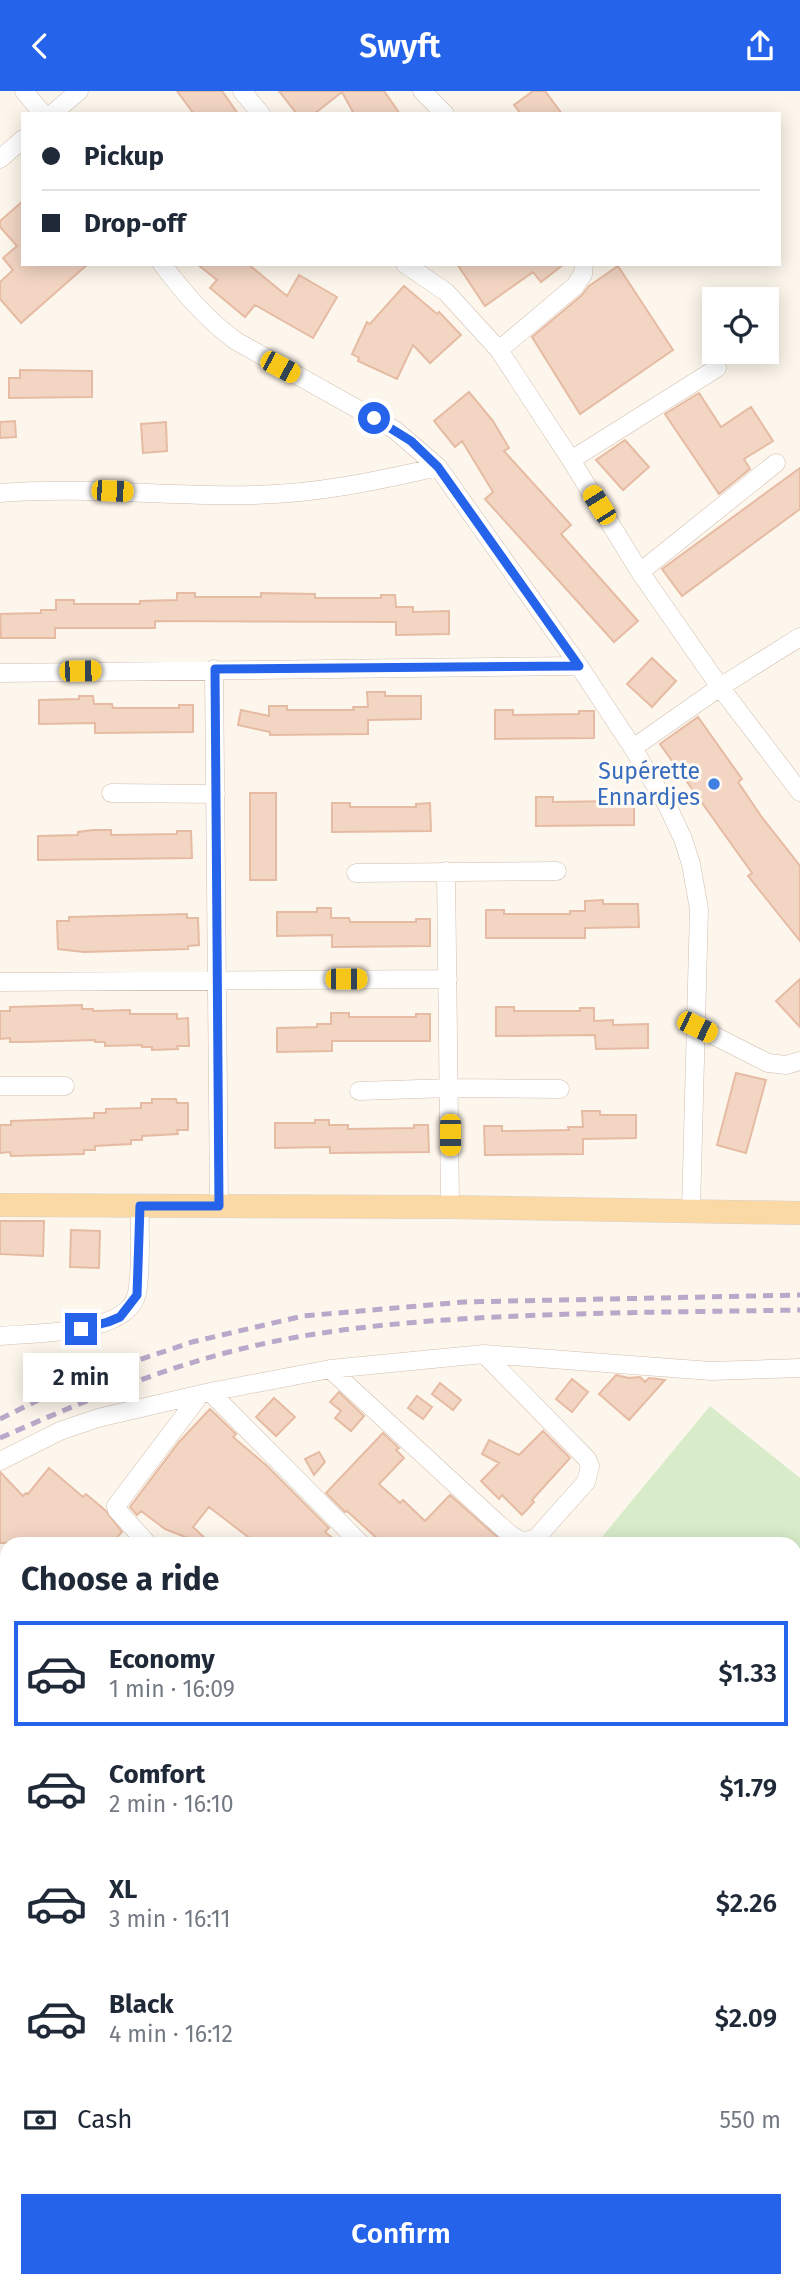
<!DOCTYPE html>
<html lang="en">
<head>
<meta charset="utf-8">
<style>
  :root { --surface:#fff; --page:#f6f6f7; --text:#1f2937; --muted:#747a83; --line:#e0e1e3; --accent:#2563eb }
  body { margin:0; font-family:"Fira Sans",sans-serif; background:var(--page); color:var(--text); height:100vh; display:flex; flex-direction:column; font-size:26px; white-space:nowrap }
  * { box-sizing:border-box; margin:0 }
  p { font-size:23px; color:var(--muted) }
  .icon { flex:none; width:38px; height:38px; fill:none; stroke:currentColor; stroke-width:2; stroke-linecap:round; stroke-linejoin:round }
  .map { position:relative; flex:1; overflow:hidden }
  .side { position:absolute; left:0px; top:1446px; width:802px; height:751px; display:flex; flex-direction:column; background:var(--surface); border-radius:21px 21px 0 0; box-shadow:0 4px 18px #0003 }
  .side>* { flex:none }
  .guide { position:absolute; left:21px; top:21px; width:760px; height:154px; border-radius:0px; box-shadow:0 4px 18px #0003; display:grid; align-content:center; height:154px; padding:0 21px; background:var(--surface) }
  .fabs { position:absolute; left:702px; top:196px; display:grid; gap:14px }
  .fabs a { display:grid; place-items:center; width:77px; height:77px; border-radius:0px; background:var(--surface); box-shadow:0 4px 18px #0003; font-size:35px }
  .end { position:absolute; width:32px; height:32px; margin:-16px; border:9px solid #2563eb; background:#fff; box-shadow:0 0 0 4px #fff }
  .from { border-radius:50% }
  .bubble { position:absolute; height:49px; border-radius:0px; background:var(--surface); box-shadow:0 4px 18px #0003; font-size:23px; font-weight:600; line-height:49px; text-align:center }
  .car { position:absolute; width:21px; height:42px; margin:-21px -10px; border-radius:9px; box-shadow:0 0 5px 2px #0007; background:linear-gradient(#f5c518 24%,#345 0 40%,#f5c518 0 76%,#345 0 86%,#f5c518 0) }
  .guide b { display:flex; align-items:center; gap:24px; height:66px; font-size:26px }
  .guide b+b { border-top:2px solid var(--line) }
  .guide i { width:18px; height:18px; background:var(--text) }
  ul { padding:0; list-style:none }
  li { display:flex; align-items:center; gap:21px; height:105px; margin:0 14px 10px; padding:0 7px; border:4px solid transparent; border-radius:0px }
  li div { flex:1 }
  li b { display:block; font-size:26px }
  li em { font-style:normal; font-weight:600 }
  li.selected { border-color:var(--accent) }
  li>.icon { width:63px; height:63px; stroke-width:1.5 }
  h2 { padding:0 21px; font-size:32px; line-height:84px }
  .pay { display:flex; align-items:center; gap:18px; height:77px; padding:0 21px; font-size:26px }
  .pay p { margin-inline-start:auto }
  .primary-button { display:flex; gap:14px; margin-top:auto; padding:14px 21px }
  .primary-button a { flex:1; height:80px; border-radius:0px; background:var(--accent); color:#fff; font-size:28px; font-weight:600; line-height:80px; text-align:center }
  header { display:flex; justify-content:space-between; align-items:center; height:91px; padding:0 21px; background:var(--accent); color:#fff; font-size:32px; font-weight:600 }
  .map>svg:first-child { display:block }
  .green { fill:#d8ecc9 }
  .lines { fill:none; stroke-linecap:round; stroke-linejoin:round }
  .stream { stroke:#a5d3da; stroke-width:5 }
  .building { fill:#f3d5c3; stroke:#e6bba3; stroke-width:2 }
  .minor-casing { stroke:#d1beb0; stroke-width:19 }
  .major-casing { stroke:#dad1cd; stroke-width:24 }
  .minor { stroke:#fff; stroke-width:18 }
  .major { stroke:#fbd9a5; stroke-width:23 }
  .rail { stroke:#b9a8c9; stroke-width:5; stroke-dasharray:10 7; stroke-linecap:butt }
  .route { stroke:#2563eb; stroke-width:9 }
  .shop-dot { fill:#3f7fe0; stroke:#fffaf3; stroke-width:2.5 }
  .labels { text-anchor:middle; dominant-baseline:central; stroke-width:6; stroke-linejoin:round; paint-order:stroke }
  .shop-label { font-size:23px; fill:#366cbe; stroke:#fffaf3; text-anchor:end }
</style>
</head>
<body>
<header><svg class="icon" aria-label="back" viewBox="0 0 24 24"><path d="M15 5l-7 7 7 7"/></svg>Swyft<svg class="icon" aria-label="share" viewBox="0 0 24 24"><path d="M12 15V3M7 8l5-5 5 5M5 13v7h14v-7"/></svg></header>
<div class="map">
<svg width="800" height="2196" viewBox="0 0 800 2196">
  <rect width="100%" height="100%" fill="#fdf6ec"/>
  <path class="green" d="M710 1315 800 1387V1618L795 1625 794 1452H597Z"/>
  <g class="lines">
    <path class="stream" d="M794 2138 800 2129
      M660 2189 692 2194 704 2189
      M383 2196 390 2189"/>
  </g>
  <path class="building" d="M177 0H222L238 23H194Z
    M279 0H384L400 23H354L342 1 314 23H297Z
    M533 0H545L562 23H521L514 14Z
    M23 110V173H88L21 232 0 208V191L13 179 3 167 17 155 0 136V130Z
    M197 173H248L287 205 299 184 337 206 313 247 255 214 245 226 210 197 217 189Z
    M457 173H564L541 191 533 181 485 215Z
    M618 175 673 259 580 323 532 246 582 204 589 195Z
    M404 195 437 223 439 221 461 244 430 272 413 254 397 288 358 270 359 267 352 263 367 231 370 233Z
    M20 279 92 280V306L9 307V287H20Z
    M469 301 493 330 509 357 504 360 571 434 561 443 638 530 614 551 485 408 493 401 462 350 455 356 434 330Z
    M699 302 721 336 751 316 773 350 744 368 750 378 719 403 665 323Z
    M15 330 16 346 0 347V331Z
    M166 331 167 360 143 362 141 333Z
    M625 349 649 376 623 399 596 369Z
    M800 377V418L682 505 662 478Z
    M177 502H195V506H261V502L315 503V507H381V504H395L396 516H413V521L449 520V543L396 544V531L155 530V537H55V547H1L0 523 41 522V519H56V509H74V513H140V510L177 509Z
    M652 567 676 590 652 616 627 593Z
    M367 601H385V605H421V628L368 629V643L270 644V641L238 634 241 619 269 625V615H287V619H354L353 616H368Z
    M79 605H93L94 613H112L113 617H179V614H193V641L95 642V632L39 633V609L79 608Z
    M495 619H513V624L579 623V620H594V647L495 648Z
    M698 626 742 688 738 691 761 725 800 775V850L748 785 752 782 660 653Z
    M250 702H276V789H250Z
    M536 706H553V711L620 710V707H634V734L536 735Z
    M332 712H350V716H416V713L430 712 431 740 332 741Z
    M93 739H111V744L177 743V740H191L192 767 38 769V745L78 744V741Z
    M603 809V813H638L639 836 585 837V847H486V819H504V823H570V820H585V810Z
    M317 817H331V827H349L350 831H416V828H430V855L332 856V844L277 845V821H317Z
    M187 823V827H198L199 854 188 855V858L84 861 58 858 57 830H69V826Z
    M800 888V936L776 910Z
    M82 914V918H93V920L130 919V923H177V928L188 927 189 955H177L178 958 152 959V956H142V954L105 955V951H95V949L25 951H10V947L0 948V920H10V916Z
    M496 916H514V920H580V917H594V930L613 929V934L648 933V957L596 958 595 944 496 945Z
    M331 922H349V926H416V923H430V950H332V960L277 961V937L317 936V933H331Z
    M736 982 766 989 746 1062 717 1054Z
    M152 1008H176L177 1012H188V1039H177L178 1043 142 1045V1049H131V1053L95 1055V1059H84V1063L11 1065 10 1061 0 1062V1034H11V1030L94 1027V1022H106V1018L141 1017V1012H152Z
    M582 1020H600V1024H636V1047L583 1048V1063L485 1064 484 1035H502V1040L569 1039 568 1036H583Z
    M315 1029H329V1034H348V1038L414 1037V1034H428L429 1061 330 1062V1056L275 1057V1032H315Z
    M0 1130H44L43 1165 0 1163Z
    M71 1139 100 1140 99 1177 70 1176Z
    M616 1284 629 1287 640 1286 645 1291 649 1287 665 1289 629 1329 599 1303Z
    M572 1288 588 1301 572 1321 556 1308Z
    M440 1292 461 1309 453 1319 432 1303Z
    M339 1301 364 1325 351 1340 335 1327 341 1320 330 1311Z
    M417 1305 432 1316 423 1328 408 1317Z
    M274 1307 295 1326 276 1345 256 1326Z
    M210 1318 236 1343 233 1346 266 1374 329 1437 325 1441 339 1452H256L209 1416 193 1436 210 1452H201L165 1438 141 1420 137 1424 130 1416 179 1351Z
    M543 1340 570 1367 532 1409 534 1411 522 1424 502 1404 499 1408 481 1390 499 1372 482 1363 489 1349 519 1364Z
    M383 1342 399 1357 396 1359 404 1367 379 1393 400 1412 403 1409 425 1430 450 1404 504 1452H382L347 1420 345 1421 326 1402Z
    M319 1361 325 1371 314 1384 305 1368Z
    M49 1377 83 1406 86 1403 106 1420 122 1441 112 1452H0V1381L23 1405 26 1402 28 1403Z"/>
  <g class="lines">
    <g class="minor-casing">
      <path id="minor" d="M24 0 43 23
        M242 0 261 23
        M422 0 445 23
        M52 23 79 0
        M0 68 23 48
        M162 173C184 202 206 228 236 250L395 339 438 376 579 575 633 657 668 716 683 748 691 773 699 818 691 1119
        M405 173 446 201 499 259 571 369 640 481 720 596 800 701
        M499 259 575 195 583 183 584 173
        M571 369 717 277
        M0 402C84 395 168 406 252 404 316 403 377 390 438 376
        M640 481 776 372
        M214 578 219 1115
        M0 582 579 575
        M633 657 720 596 800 546
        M111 702 216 703
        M446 780 450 1116
        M356 782 557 780
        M0 891 448 888
        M697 936 768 972 786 974 800 970
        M0 995H65
        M359 1000 450 997 560 998
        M0 1245C34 1242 129 1244 137 1202 142 1176 139 1142 140 1115
        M330 1278 495 1430C508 1441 520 1457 537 1446L586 1391 590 1375 587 1368 484 1263
        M210 1301 360 1452
        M0 1370 60 1340 98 1327 210 1301 330 1278 484 1263 711 1280 800 1277
        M147 1452 117 1419 116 1415 200 1304
        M0 1613 7 1606
        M0 1680 7 1687
        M0 1821 7 1828
        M794 1994 800 2003"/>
    </g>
    <g class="major-casing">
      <path id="major" d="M0 1114 450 1116 800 1122"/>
    </g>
    <use href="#minor" class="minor"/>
    <use href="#major" class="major"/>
    <path class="rail" d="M0 1328 77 1290 192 1251 303 1225 464 1211 800 1204
      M0 1347C75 1314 149 1282 229 1261 304 1241 383 1233 460 1228 573 1221 687 1221 800 1219"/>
  </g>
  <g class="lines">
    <path class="route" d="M81 1238 108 1231 120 1226 137 1204 140 1115H219L215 578 579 575 438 376 411 350 374 327"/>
  </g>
  <circle class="shop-dot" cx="714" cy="693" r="7"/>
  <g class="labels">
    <g class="shop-label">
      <text x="700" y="680">Supérette<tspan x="700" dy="26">Ennardjes</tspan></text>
    </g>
  </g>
</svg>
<div class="fabs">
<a><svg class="icon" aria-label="locate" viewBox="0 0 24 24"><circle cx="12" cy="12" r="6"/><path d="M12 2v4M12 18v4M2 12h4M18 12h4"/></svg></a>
</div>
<i class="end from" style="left:374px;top:327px"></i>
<i class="end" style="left:81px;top:1238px"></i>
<div class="bubble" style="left:23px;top:1262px;width:116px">2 min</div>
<i class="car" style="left:280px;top:276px;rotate:118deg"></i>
<i class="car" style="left:112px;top:400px;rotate:92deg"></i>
<i class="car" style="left:599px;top:414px;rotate:328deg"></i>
<i class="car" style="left:80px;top:580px;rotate:89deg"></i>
<i class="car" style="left:346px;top:888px;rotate:90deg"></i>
<i class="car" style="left:697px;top:936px;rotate:116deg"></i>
<i class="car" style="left:450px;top:1044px;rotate:180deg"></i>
<div class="guide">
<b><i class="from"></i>Pickup</b>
<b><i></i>Drop-off</b>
</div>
<section class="side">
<h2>Choose a ride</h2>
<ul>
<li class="selected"><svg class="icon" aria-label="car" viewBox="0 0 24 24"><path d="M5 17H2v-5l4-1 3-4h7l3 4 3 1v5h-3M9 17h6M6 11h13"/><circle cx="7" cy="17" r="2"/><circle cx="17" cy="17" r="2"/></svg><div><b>Economy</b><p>1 min · 16:09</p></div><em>$1.33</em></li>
<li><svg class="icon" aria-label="car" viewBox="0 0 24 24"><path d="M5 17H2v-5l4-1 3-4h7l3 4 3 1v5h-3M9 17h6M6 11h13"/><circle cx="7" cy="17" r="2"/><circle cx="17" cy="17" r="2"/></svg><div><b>Comfort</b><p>2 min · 16:10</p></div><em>$1.79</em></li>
<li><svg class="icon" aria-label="car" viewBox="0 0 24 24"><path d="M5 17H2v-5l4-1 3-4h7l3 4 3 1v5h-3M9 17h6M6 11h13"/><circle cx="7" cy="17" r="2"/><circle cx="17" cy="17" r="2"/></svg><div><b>XL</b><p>3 min · 16:11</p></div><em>$2.26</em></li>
<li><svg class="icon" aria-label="car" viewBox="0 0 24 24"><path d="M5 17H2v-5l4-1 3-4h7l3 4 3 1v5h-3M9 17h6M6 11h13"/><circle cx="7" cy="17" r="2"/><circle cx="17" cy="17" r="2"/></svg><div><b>Black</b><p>4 min · 16:12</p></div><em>$2.09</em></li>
</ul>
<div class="pay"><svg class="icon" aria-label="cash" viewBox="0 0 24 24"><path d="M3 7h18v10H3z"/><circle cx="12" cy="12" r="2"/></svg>Cash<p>550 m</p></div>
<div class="primary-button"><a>Confirm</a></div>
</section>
</div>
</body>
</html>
